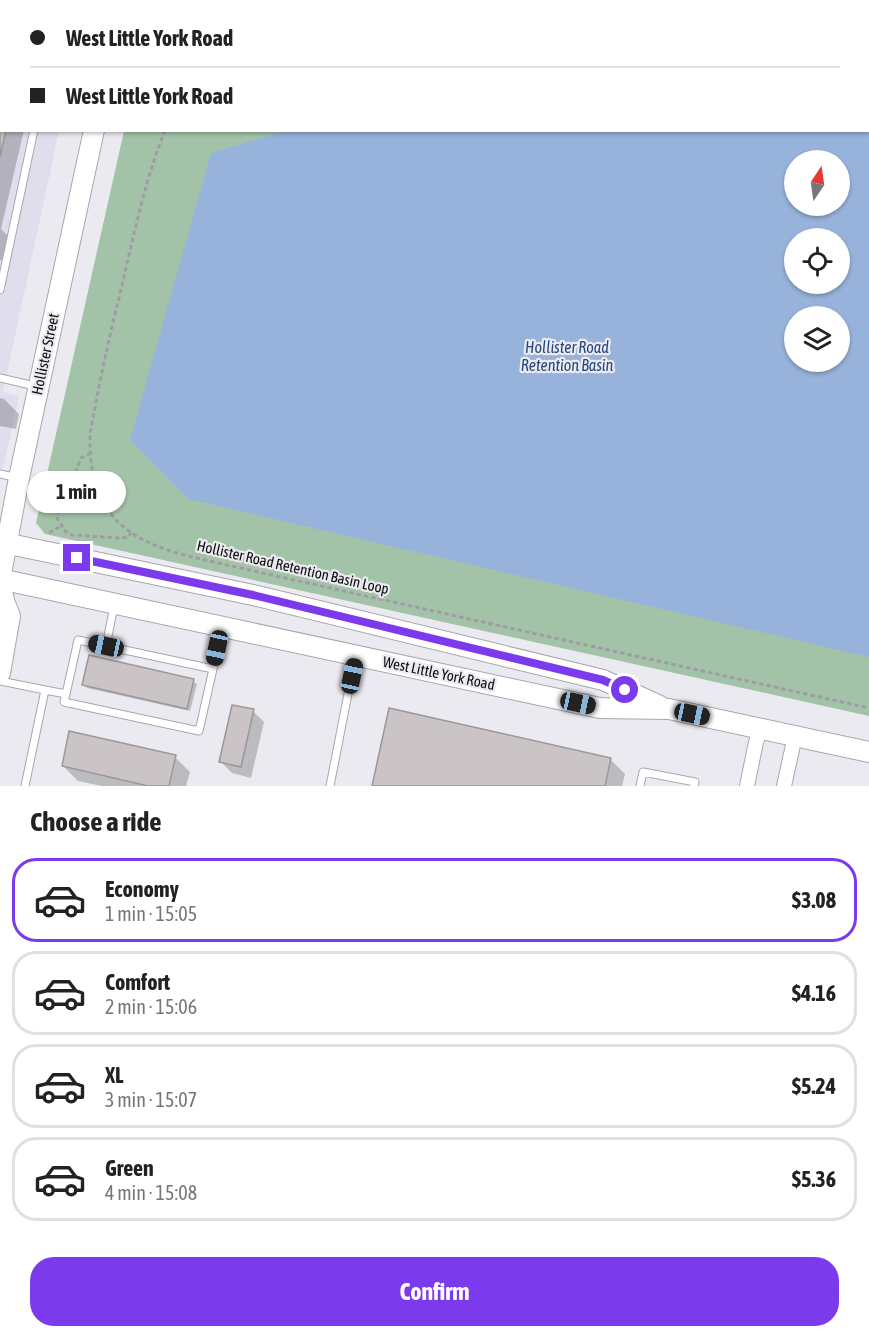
<!DOCTYPE html>
<html lang="en">
<head>
<meta charset="utf-8">
<style>
  :root { --surface:#fff; --page:#f6f6f6; --text:#222; --muted:#767676; --line:#e0e0e0; --accent:#7c3aed }
  body { margin:0; font-family:"Asap Condensed",sans-serif; background:var(--page); color:var(--text); height:100vh; display:flex; flex-direction:column; font-size:22px; white-space:nowrap }
  * { box-sizing:border-box; margin:0 }
  p { font-size:20px; color:var(--muted) }
  .icon { flex:none; width:33px; height:33px; fill:none; stroke:currentColor; stroke-width:2; stroke-linecap:round; stroke-linejoin:round }
  .map { position:relative; height:786px; overflow:hidden }
  .panel { display:flex; flex-direction:column; background:var(--surface); flex:1 }
  .panel>* { flex:none }
  .guide { position:absolute; left:0px; top:0px; width:870px; height:132px; box-shadow:0 2px 4px #0004; display:grid; align-content:center; height:132px; padding:0 30px; background:var(--surface) }
  .needle { width:39px; rotate:13deg }
  .tools { position:absolute; left:784px; top:150px; display:grid; gap:12px }
  .tools a { display:grid; place-items:center; width:66px; height:66px; border-radius:50%; background:var(--surface); box-shadow:0 2px 4px #0004; font-size:30px }
  .end { position:absolute; width:27px; height:27px; margin:-14px; border:8px solid #7c3aed; background:#fff; box-shadow:0 0 0 3px #fff }
  .from { border-radius:50% }
  .bubble { position:absolute; height:42px; border-radius:21px; background:var(--surface); box-shadow:0 2px 4px #0004; font-size:20px; font-weight:700; line-height:42px; text-align:center }
  .car { position:absolute; width:18px; height:36px; margin:-18px -9px; border-radius:8px; box-shadow:0 0 4px 2px #0007; background:linear-gradient(#222 24%,#8ab4d8 0 40%,#222 0 76%,#8ab4d8 0 86%,#222 0) }
  .guide b { display:flex; align-items:center; gap:21px; height:57px; font-size:22px }
  .guide b+b { border-top:2px solid var(--line) }
  .guide i { width:15px; height:15px; background:var(--text) }
  ul { padding:0; list-style:none }
  li { display:flex; align-items:center; gap:18px; height:84px; margin:0 12px 9px; padding:0 18px; border:3px solid var(--line); border-radius:24px }
  li div { flex:1 }
  li b { display:block; font-size:22px }
  li em { font-style:normal; font-weight:700 }
  li.on { border-color:var(--accent) }
  li>.icon { width:54px; height:54px; stroke-width:1.5 }
  h2 { padding:0 30px; font-size:27px; line-height:72px }
  .primary-button { display:flex; gap:12px; margin-top:auto; padding:12px 30px }
  .primary-button a { flex:1; height:69px; border-radius:24px; background:var(--accent); color:#fff; font-size:24px; font-weight:700; line-height:69px; text-align:center }
  .map>svg:first-child { display:block }
  .built { fill:#e0deec }
  .green { fill:#a3c3a8; fill-rule:evenodd }
  .water { fill:#97b3db; fill-rule:evenodd }
  .shadow { fill:#0003 }
  .building { fill:#cac4c7; stroke:#9c9699; stroke-width:1.5 }
  .lines { fill:none; stroke-linecap:round; stroke-linejoin:round }
  .lane-casing { stroke:#a8a7ad; stroke-width:9 }
  .street-casing { stroke:#a8a7ad; stroke-width:16 }
  .secondary-casing { stroke:#a8a7ad; stroke-width:22 }
  .path { stroke:#9e9da2; stroke-width:3; stroke-dasharray:4.5 3; stroke-linecap:butt }
  .lane { stroke:#fff; stroke-width:7 }
  .street { stroke:#fff; stroke-width:14 }
  .secondary { stroke:#fff; stroke-width:20 }
  .route { stroke:#7c3aed; stroke-width:8 }
  .labels { text-anchor:middle; dominant-baseline:central; stroke-width:4.5; stroke-linejoin:round; paint-order:stroke }
  .street-label { font-size:15px; fill:#0f0f11; stroke:#eceaf1 }
  .water-label { font-size:16px; font-style:italic; fill:#234779; stroke:#eceaf1 }
</style>
</head>
<body>
<div class="map">
<svg width="869" height="786" viewBox="0 0 869 786">
  <rect width="100%" height="100%" fill="#eceaf1"/>
  <path class="built" d="M0 0H87L2 2V130L59 131 3 392 19 396 0 482Z"/>
  <path class="green" d="M154 0H869V716L45 534 36 523 124 131 868 130V2L153 1ZM795 160H840V206H795ZM795 238H840V284H795ZM795 316H840V362H795Z"/>
  <path class="water" d="M534 0H869V657L188 499 130 440 211 153 287 130H868V2ZM795 160H840V206H795ZM795 238H840V284H795ZM795 316H840V362H795Z"/>
  <path class="shadow" d="M0 107 2 130H24L1 229 13 241 8 262 0 260Z
    M0 398 4 399 19 414 16 429 0 426Z
    M193 681 197 684 190 711 87 688 84 684Z
    M253 711 264 722 251 778 232 773 221 762Z
    M175 757 190 772 186 786H102L78 781 63 766Z
    M610 759 625 774 622 786H373Z"/>
  <path class="building" d="M0 105 2 130H6L0 157Z
    M89 655 194 679 187 709 82 685Z
    M232 705 254 709 241 767 219 762Z
    M389 708 611 758 605 786H372Z
    M69 731 176 755 169 786H148L62 766Z"/>
  <g class="lines">
    <g class="lane-casing">
      <path id="lane" d="M0 74H2
        M0 290 34 130
        M0 378 35 386
        M0 474 18 478
        M114 606 106 646 213 669 221 627
        M0 681 45 690 25 786
        M45 690 66 694 78 640 106 646
        M66 694 64 702 199 731 213 669
        M330 786 355 658
        M640 786 643 772 695 782 694 786"/>
    </g>
    <g class="street-casing">
      <path id="street" d="M747 786 756 742 761 729
        M784 786 795 736"/>
    </g>
    <g class="secondary-casing">
      <path id="secondary" d="M122 2V0
        M0 542 253 595 603 680 660 706
        M0 579 600 708 669 709 869 752
        M0 673 10 616 4 601 0 579 19 478 94 130"/>
    </g>
    <path class="path" d="M229 0 230 2
      M477 2 481 0
      M165 130C142 188 131 250 116 310 108 343 101 375 95 408 93 418 90 429 90 439 90 463 93 489 107 509 131 543 171 552 209 561L869 708
      M91 453 81 458 69 488 60 504 57 518 66 532 72 535 121 538 128 537 131 533
      M49 533 62 525"/>
    <use href="#lane" class="lane"/>
    <use href="#street" class="street"/>
    <use href="#secondary" class="secondary"/>
  </g>
  <g class="lines">
    <path class="route" d="M77 558 253 595 603 680 625 690"/>
  </g>
  <g class="labels">
    <g class="street-label">
      <text transform="translate(45 354) rotate(-78)">Hollister Street</text>
      <text transform="translate(293 567) rotate(13)">Hollister Road Retention Basin Loop</text>
      <text transform="translate(439 673) rotate(12)">West Little York Road</text>
    </g>
    <g class="water-label">
      <text x="567" y="347">Hollister Road<tspan x="567" dy="18">Retention Basin</tspan></text>
    </g>
  </g>
</svg>
<div class="tools">
<a><svg class="needle" viewBox="-14 -14 28 28"><path d="M0-13l5 13h-10z" fill="#e53935"/><path d="M0 13l5-13h-10z" fill="#767676"/></svg></a>
<a><svg class="icon" aria-label="locate" viewBox="0 0 24 24"><circle cx="12" cy="12" r="6"/><path d="M12 2v4M12 18v4M2 12h4M18 12h4"/></svg></a>
<a><svg class="icon" aria-label="layers" viewBox="0 0 24 24"><path d="M12 4l9 5-9 5-9-5zM3 14l9 5 9-5"/></svg></a>
</div>
<i class="end from" style="left:625px;top:690px"></i>
<i class="end" style="left:77px;top:558px"></i>
<div class="bubble" style="left:27px;top:471px;width:99px">1 min</div>
<i class="car" style="left:106px;top:646px;rotate:282deg"></i>
<i class="car" style="left:217px;top:648px;rotate:192deg"></i>
<i class="car" style="left:352px;top:676px;rotate:12deg"></i>
<i class="car" style="left:578px;top:703px;rotate:102deg"></i>
<i class="car" style="left:692px;top:714px;rotate:102deg"></i>
<div class="guide">
<b><i class="from"></i>West Little York Road</b>
<b><i></i>West Little York Road</b>
</div>
</div>
<section class="panel">
<h2>Choose a ride</h2>
<ul>
<li class="on"><svg class="icon" aria-label="car" viewBox="0 0 24 24"><path d="M5 17H2v-5l4-1 3-4h7l3 4 3 1v5h-3M9 17h6M6 11h13"/><circle cx="7" cy="17" r="2"/><circle cx="17" cy="17" r="2"/></svg><div><b>Economy</b><p>1 min · 15:05</p></div><em>$3.08</em></li>
<li><svg class="icon" aria-label="car" viewBox="0 0 24 24"><path d="M5 17H2v-5l4-1 3-4h7l3 4 3 1v5h-3M9 17h6M6 11h13"/><circle cx="7" cy="17" r="2"/><circle cx="17" cy="17" r="2"/></svg><div><b>Comfort</b><p>2 min · 15:06</p></div><em>$4.16</em></li>
<li><svg class="icon" aria-label="car" viewBox="0 0 24 24"><path d="M5 17H2v-5l4-1 3-4h7l3 4 3 1v5h-3M9 17h6M6 11h13"/><circle cx="7" cy="17" r="2"/><circle cx="17" cy="17" r="2"/></svg><div><b>XL</b><p>3 min · 15:07</p></div><em>$5.24</em></li>
<li><svg class="icon" aria-label="car" viewBox="0 0 24 24"><path d="M5 17H2v-5l4-1 3-4h7l3 4 3 1v5h-3M9 17h6M6 11h13"/><circle cx="7" cy="17" r="2"/><circle cx="17" cy="17" r="2"/></svg><div><b>Green</b><p>4 min · 15:08</p></div><em>$5.36</em></li>
</ul>
<div class="primary-button"><a>Confirm</a></div>
</section>
</body>
</html>
